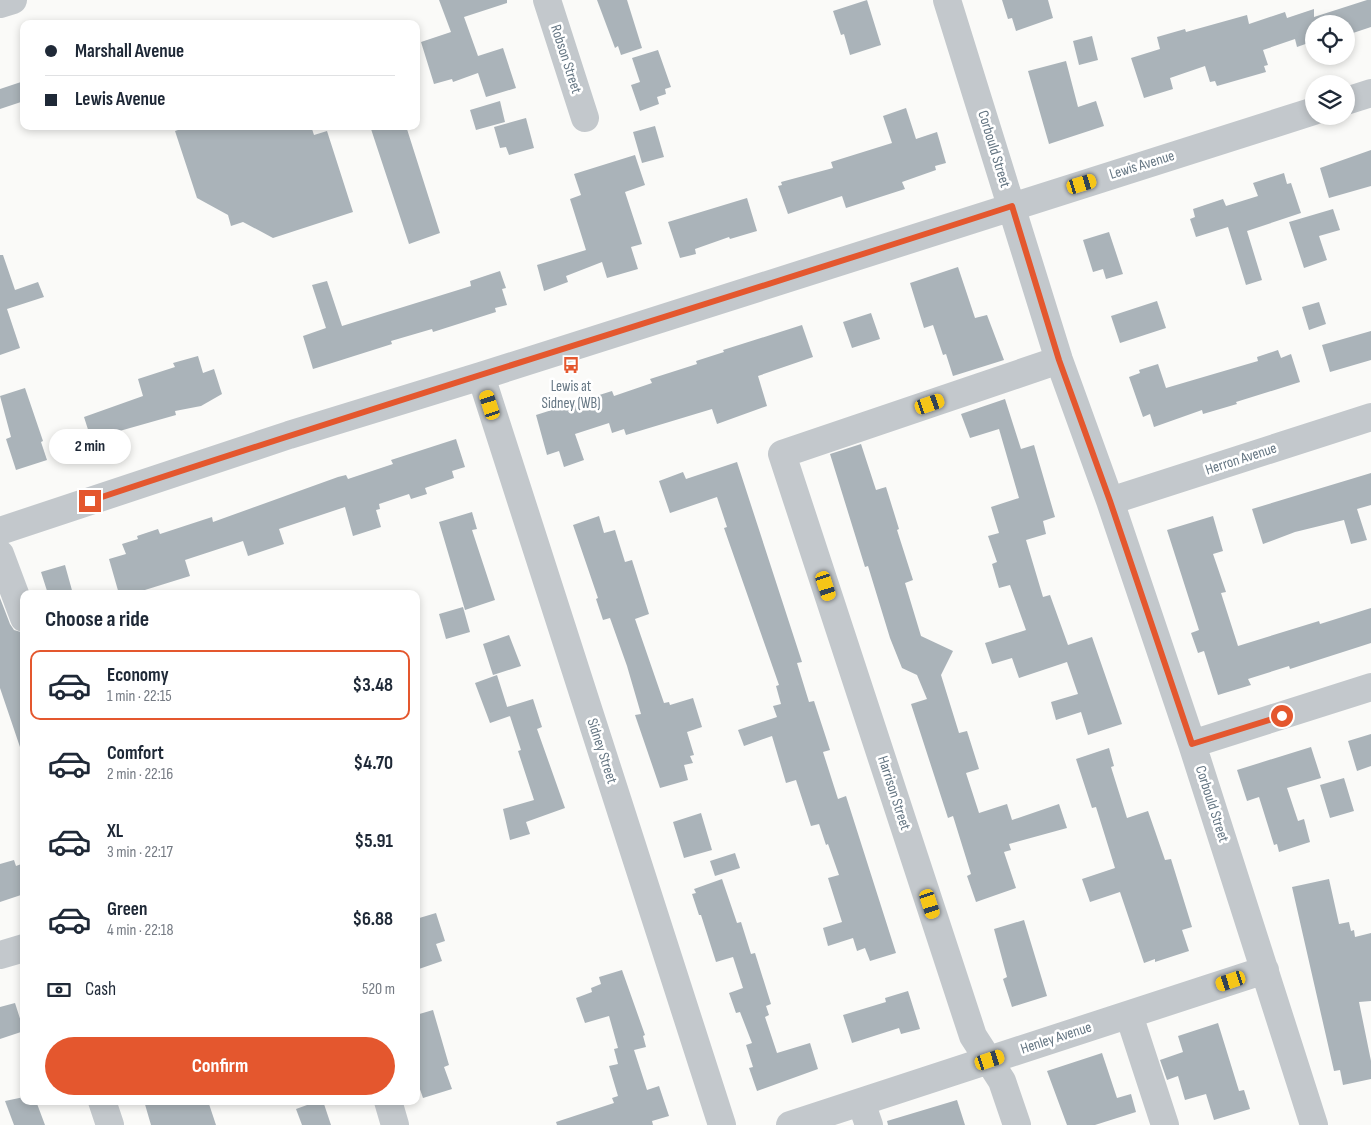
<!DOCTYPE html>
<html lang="en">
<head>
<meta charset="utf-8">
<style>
  :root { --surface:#fff; --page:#f6f6f7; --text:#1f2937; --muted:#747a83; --line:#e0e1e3; --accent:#e4572e }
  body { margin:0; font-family:"Sofia Sans Condensed",sans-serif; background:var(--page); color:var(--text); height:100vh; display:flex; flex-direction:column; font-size:19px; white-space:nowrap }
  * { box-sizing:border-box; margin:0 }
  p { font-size:16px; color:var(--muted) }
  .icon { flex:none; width:28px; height:28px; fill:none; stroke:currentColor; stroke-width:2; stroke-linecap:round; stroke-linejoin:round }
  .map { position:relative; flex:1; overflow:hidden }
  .drawer { position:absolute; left:20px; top:590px; width:400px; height:515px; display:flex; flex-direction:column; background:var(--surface); border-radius:10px; box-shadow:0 2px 8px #0003 }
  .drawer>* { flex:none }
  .banner { position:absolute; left:20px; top:20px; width:400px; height:110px; border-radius:10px; box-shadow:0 2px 8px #0003; display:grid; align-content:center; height:110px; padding:0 25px; background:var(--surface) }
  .fabs { position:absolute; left:1305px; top:15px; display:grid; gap:10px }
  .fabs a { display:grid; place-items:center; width:50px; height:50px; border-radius:50%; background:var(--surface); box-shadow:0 2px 8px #0003; font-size:25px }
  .end { position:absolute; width:22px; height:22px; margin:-11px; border:6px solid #e4572e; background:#fff; box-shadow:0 0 0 2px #fff }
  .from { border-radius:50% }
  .bubble { position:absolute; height:35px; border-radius:18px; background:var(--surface); box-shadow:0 2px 8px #0003; font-size:16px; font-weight:700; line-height:35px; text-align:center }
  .car { position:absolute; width:15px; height:30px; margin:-15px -8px; border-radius:6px; box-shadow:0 0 4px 1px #0007; background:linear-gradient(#f5c518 24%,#345 0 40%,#f5c518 0 76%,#345 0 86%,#f5c518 0) }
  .banner b { display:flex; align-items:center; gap:18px; height:48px; font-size:19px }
  .banner b+b { border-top:1px solid var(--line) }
  .banner i { width:12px; height:12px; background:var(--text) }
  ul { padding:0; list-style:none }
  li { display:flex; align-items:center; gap:15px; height:70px; margin:0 10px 8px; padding:0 15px; border:2px solid transparent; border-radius:10px }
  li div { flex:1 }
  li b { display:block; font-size:19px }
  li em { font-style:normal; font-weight:700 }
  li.on { border-color:var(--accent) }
  li>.icon { width:45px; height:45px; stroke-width:1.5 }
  h2 { padding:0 25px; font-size:22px; line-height:60px }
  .pay { display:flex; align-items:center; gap:12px; height:55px; padding:0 25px; font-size:19px }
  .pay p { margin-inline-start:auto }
  .primary-button { display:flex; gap:10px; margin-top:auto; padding:10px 25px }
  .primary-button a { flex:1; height:58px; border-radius:30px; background:var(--accent); color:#fff; font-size:20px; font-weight:700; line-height:58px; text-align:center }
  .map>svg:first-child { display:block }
  .building { fill:#aab3b9 }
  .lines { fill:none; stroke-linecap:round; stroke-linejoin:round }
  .minor { stroke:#c3c8cc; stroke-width:28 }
  .route { stroke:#e4572e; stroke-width:6 }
  .labels { text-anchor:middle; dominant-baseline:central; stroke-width:5; stroke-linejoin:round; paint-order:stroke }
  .street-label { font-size:15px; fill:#657683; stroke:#fff }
  .poi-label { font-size:15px; fill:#657683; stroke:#fff }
</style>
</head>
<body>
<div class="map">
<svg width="1371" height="1125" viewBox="0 0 1371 1125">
  <rect width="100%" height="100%" fill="#fafaf8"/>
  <path class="building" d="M439 0H507V3L464 17 478 56 503 48 516 88 486 97 478 73 453 82 452 79 434 84 421 42 451 32Z
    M597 0H627L642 48 621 55 618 46 615 48Z
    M867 0 881 45 850 55 844 34 841 35 833 11Z
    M1002 0H1048L1053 18 1016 31 1012 18 1008 19Z
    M1367 0H1371V27L1347 35 1346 24H1314V41L1297 47 1295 39 1263 50 1268 65 1264 66 1266 72 1217 86 1215 81 1210 82 1205 66 1170 78 1173 89 1144 98 1131 58 1160 49 1157 37 1185 29 1186 32 1247 15 1249 24 1285 12 1287 18 1314 9V17Z
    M1092 36 1098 60 1079 65 1073 41Z
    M658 50 671 87 665 89 666 94 657 97 659 104 640 111 631 85 640 82 632 58Z
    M1066 61 1078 107 1096 101 1104 126 1049 144 1028 71Z
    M24 81V101L0 109V89Z
    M500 101 505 122 476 130 470 110Z
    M906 108 916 139 937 132 946 163 935 166 936 170 902 182 905 189 846 208 842 196 788 214 778 186 782 185 781 182 833 168 831 162 892 143 883 116Z
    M526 118 534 148 509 155 506 147 500 148 494 127Z
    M190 126H311L314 135 327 131 353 212 273 238 243 222 231 226 228 215 197 198 175 131Z
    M370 126H406L440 233 409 244Z
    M655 126 664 157 642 163 633 132Z
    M1371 150V186L1329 198 1320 168Z
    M635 155 645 185 625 192 642 244 631 247 638 269 607 278 602 262 566 276 568 282 544 291 537 265 586 250 570 199 581 195 574 174Z
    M1284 173 1287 184 1291 183 1301 213 1247 231 1262 280 1246 285 1228 227 1196 237 1190 219 1195 217 1193 209 1223 199 1226 206 1258 196 1253 183Z
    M747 198 757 231 730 239 729 237 695 249 696 254 680 258 668 222Z
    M1333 209 1340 230 1319 236 1327 260 1304 268 1289 222Z
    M1109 232 1123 274 1106 279 1103 269 1093 272 1083 240Z
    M0 255H3L15 290 38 282 44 297 7 309 20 348 0 355Z
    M958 267 975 318 987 315 1004 360 953 376 946 354 943 355 933 325 924 328 910 283Z
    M500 271 506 288 502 289 507 305 495 308 496 312 433 332 432 329 391 341 392 344 313 369 303 336 326 328 312 285 327 281 342 326 471 286 470 281Z
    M1157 301 1166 328 1120 343 1111 316Z
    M1319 302 1326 324 1309 330 1302 307Z
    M871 313 880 339 852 348 843 322Z
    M802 325 813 357 758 376 767 406 717 424 712 409 626 435 624 429 612 433 609 423 575 434 584 460 564 467 559 451 547 455 536 415 612 391 614 396 652 383 650 379 697 364 696 361 724 352 723 350Z
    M1371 331V360L1330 372 1322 345Z
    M1278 350 1281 358 1291 354 1300 382 1236 402 1237 404 1203 414 1202 410 1154 427 1150 414 1143 417 1129 377 1140 373 1139 370 1158 364 1166 388 1258 361 1257 357Z
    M198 356 203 373 214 369 222 394 201 406 175 411 176 415 116 432 118 437 100 443 99 440 92 442 84 417 143 396 138 379 175 367 173 363Z
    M25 388 43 441 41 442 47 460 16 470 6 439 11 437 0 396Z
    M1005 399 1021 449 1034 445 1055 517 1043 521 1046 534 1026 540 1043 597 1050 595 1068 645 1092 637 1122 724 1088 735 1081 712 1056 720 1051 702 1078 694 1067 662 1019 678 1012 658 992 664 985 643 1026 630 1010 585 999 588 992 564 997 562 988 536 999 533 991 507 1019 498 999 429 970 438 961 414Z
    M456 439 465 467 452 471 454 478 425 488 427 494 411 499 409 494 379 504 380 509 376 510 381 527 353 536 345 507 279 529 284 544 248 556 243 541 185 560 190 576 132 594H119L109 559 126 554 122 544 138 539 137 536 158 529 160 534 212 517 213 522 338 477 346 475 348 479 393 464 391 460Z
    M861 444 876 490 886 487 899 529 897 530 913 580 905 583 921 636 953 651 941 675 959 733 967 731 979 769 966 773 979 813 1007 804 1012 820 1059 804 1067 828 1009 844 1011 850 1004 852 1016 888 976 902 967 876 971 874 953 816 948 818 911 704 927 699 917 675 902 668 890 638 868 566 865 567 830 454Z
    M737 462 802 662 797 663 809 702 814 701 830 750 823 752 838 799 846 796 896 953 870 961 865 948 857 951 853 938 828 946 823 928 842 922 828 878 839 875 828 844 826 845 819 824 811 826 796 780 786 783 772 736 744 746 738 730 777 717 773 706 781 704 776 686 779 685 724 528 727 527 717 497 670 513 659 481 683 472 686 479Z
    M1371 473V505L1357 509 1367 540 1351 544 1344 520 1295 532 1263 544 1252 509Z
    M472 512 477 529 472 530 495 600 465 610 439 522Z
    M599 516 604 533 615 530 625 562 632 560 649 614 635 619 664 703 669 702 670 705 693 698 702 727 687 732 694 755 690 756 693 763 684 765 688 780 660 788 635 715 641 714 627 666 610 618 603 620 596 599 598 598 573 525Z
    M1213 516 1223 551 1213 554 1226 592 1221 593 1238 646 1319 621 1320 624 1371 608V643L1290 669 1289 666 1248 679 1251 685 1218 695 1204 651 1198 653 1191 633 1199 630 1167 530Z
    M65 565 73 594H48L41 572Z
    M0 598 10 624 14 630 24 633V749L21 750 0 688Z
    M463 607 470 632 446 639 439 614Z
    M509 635 521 666 493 675 483 644Z
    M497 675 510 716 490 723 475 683Z
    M533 699 542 727 537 729 565 808 526 822 530 834 510 840 503 809 534 800 518 751 521 750 507 707Z
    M1371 734V766L1357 771 1348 741Z
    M1311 747 1321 778 1287 788 1298 821 1304 819 1310 842 1279 852 1277 844 1274 845 1259 797 1247 801 1237 770Z
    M1109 748 1114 766 1111 767 1127 818 1148 811 1165 860 1171 859 1192 927 1182 930 1189 951 1155 962V959L1144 963 1120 892 1090 902 1082 879 1115 868 1096 807 1092 808 1076 759Z
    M1344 778 1354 811 1330 818 1320 785Z
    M701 813 712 850 684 858 673 822Z
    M735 853 740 868 715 876 710 861Z
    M14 860 16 866 24 863V894L0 902V864Z
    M722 879 737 923 741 922 751 954 755 953 771 1004 766 1006 769 1015 765 1017 777 1053 810 1043 818 1069 757 1091 749 1068 753 1067 746 1045 752 1043 740 1012 736 1013 729 993 743 988 733 957 716 962 701 915H699L692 894 696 893 694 889Z
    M1329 879 1339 924 1349 922 1351 931 1354 930 1355 937 1371 933V1001L1359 1002 1371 1061V1079L1343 1085 1340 1070 1334 1071 1292 887Z
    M436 913 445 941 436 944 442 961 416 970V919Z
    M1024 920 1047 996 1012 1007 1003 979 1007 977 994 929Z
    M622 970 645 1035 643 1036 646 1047 634 1050 647 1090 659 1086 669 1116 652 1121 653 1125H557L556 1122 614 1103 612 1098 618 1096 609 1066 618 1064 614 1049 618 1048 609 1016 585 1023 576 998 592 992 591 988 601 984 599 977Z
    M908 991 920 1029 901 1034 899 1028 852 1043 843 1015 886 1002 885 998Z
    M15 1003 24 1031 0 1039V1007Z
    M433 1010 449 1065 444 1067 452 1089 423 1098 416 1078V1015Z
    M1218 1023 1239 1091 1244 1090 1250 1109 1214 1120 1206 1094 1185 1100 1178 1076 1167 1080 1160 1060 1183 1052 1178 1036Z
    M1102 1053 1117 1098 1131 1094 1136 1112 1095 1125H1067L1047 1071Z
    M24 1097V1101H36L45 1125H14L5 1101Z
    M957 1100 965 1125H888L887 1121Z
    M144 1101H208L216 1125H151Z
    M318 1101H323L331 1125H302L296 1109Z"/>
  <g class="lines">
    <path class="minor" d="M547 0 585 118
      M947 0 1059 360 1110 501 1192 744 1314 1125
      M0 4 13 0
      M1346 101 1371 93
      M481 376 722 1125
      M1110 501 1371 417
      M0 531 289 435 481 376 1314 111
      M0 554 24 618
      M1192 744 1371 687
      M0 955 24 948
      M1129 1015 1165 1125
      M102 1101 110 1125
      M388 1101 395 1125
      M861 1102 869 1125
      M790 1125 1265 970
      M1017 1125 1002 1081 973 1036 782 454 1059 360"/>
  </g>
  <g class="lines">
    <path class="route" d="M90 501C396 399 705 306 1012 206L1059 360 1110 501 1192 744 1282 716"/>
  </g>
  <defs>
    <g id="bus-bare" transform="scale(1.35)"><path d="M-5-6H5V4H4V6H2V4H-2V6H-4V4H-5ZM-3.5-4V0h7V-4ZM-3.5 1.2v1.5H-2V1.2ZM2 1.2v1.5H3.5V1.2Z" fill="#e4572e" stroke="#fff" stroke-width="2.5" paint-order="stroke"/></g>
  </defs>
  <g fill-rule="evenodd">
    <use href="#bus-bare" x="571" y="365"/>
  </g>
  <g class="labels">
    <g class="street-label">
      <text transform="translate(566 59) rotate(72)">Robson Street</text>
      <text transform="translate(994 149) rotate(73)">Corbould Street</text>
      <text transform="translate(1142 165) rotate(-17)">Lewis Avenue</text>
      <text transform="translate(1241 459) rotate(-18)">Herron Avenue</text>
      <text transform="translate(602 751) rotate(72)">Sidney Street</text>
      <text transform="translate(894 793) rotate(72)">Harrison Street</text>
      <text transform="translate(1212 804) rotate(72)">Corbould Street</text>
      <text transform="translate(1056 1038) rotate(-18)">Henley Avenue</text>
    </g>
    <g class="poi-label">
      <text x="571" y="386">Lewis at<tspan x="571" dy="17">Sidney (WB)</tspan></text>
    </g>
  </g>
</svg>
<div class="fabs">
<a><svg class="icon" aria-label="locate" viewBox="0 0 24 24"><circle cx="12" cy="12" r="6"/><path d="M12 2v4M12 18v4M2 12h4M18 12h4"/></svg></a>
<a><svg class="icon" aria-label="layers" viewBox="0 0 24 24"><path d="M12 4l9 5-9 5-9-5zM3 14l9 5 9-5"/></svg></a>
</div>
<i class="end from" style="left:1282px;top:716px"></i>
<i class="end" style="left:90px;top:501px"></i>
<div class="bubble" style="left:49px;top:429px;width:82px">2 min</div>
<i class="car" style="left:1082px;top:184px;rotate:73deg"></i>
<i class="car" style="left:930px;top:404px;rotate:71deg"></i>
<i class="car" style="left:490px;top:405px;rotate:342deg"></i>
<i class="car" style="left:826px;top:586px;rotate:162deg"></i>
<i class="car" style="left:930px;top:904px;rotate:162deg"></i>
<i class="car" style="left:1231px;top:981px;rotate:252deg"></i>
<i class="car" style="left:990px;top:1060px;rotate:72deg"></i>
<div class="banner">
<b><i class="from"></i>Marshall Avenue</b>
<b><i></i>Lewis Avenue</b>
</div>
<section class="drawer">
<h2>Choose a ride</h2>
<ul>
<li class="on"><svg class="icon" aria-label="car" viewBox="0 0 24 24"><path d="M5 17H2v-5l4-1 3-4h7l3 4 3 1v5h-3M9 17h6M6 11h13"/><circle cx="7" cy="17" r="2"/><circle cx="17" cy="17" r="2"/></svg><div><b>Economy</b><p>1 min · 22:15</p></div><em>$3.48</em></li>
<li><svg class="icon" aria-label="car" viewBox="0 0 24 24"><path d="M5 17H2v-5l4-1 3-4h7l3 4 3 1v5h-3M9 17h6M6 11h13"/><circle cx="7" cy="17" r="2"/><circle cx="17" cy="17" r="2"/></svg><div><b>Comfort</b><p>2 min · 22:16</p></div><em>$4.70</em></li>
<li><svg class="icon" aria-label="car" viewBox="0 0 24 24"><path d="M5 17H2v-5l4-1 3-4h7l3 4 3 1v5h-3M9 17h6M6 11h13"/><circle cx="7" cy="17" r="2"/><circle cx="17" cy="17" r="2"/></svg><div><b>XL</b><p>3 min · 22:17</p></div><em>$5.91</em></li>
<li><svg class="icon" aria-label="car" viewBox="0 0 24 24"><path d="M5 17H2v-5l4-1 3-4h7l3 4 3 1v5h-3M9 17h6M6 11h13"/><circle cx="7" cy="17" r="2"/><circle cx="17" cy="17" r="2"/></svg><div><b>Green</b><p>4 min · 22:18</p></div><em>$6.88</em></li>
</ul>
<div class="pay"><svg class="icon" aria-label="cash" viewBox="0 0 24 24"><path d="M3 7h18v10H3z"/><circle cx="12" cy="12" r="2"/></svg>Cash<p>520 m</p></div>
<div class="primary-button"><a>Confirm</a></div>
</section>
</div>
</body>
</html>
